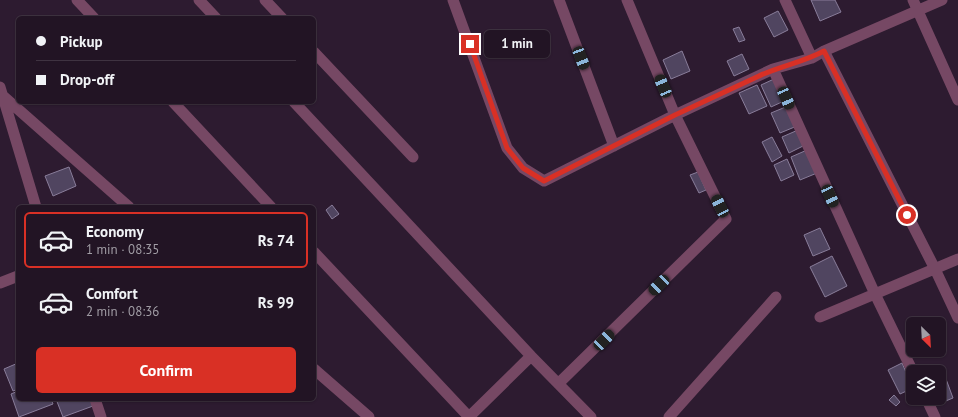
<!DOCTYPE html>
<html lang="en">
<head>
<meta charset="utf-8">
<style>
  :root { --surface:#221424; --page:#2a1d2c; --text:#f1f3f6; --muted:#a29ea6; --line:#3f3341; --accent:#d93025 }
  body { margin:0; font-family:"PT Sans",sans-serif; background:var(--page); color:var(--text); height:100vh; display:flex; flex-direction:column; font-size:15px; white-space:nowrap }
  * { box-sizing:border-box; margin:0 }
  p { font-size:13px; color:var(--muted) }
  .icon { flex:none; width:22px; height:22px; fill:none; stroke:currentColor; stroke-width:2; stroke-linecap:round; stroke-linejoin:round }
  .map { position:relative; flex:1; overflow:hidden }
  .details { position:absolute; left:16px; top:205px; width:300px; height:196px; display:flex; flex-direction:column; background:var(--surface); border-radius:6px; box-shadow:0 1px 3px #0004,0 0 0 1px var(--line) }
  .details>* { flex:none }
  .guide { position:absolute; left:16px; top:16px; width:300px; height:88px; border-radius:6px; box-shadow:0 1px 3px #0004,0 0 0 1px var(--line); display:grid; align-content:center; height:88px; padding:0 20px; background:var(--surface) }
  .needle { width:26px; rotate:156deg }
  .fabs { position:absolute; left:906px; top:317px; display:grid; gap:8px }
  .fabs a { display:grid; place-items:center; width:40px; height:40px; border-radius:6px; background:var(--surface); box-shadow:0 1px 3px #0004,0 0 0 1px var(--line); font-size:20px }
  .end { position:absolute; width:18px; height:18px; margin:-9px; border:5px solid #d93025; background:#fff; box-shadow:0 0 0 2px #fff }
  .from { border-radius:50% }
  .bubble { position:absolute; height:28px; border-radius:6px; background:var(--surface); box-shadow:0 1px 3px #0004,0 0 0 1px var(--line); font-size:13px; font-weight:700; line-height:28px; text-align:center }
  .car { position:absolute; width:12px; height:24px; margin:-12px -6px; border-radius:5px; box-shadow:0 0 3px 1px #0007; background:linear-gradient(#222 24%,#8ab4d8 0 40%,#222 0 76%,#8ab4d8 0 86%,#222 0) }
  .guide b { display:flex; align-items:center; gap:14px; height:38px; font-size:15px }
  .guide b+b { border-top:1px solid var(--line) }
  .guide i { width:10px; height:10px; background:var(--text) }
  ul { padding:7px 0 0; list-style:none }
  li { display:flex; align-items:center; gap:12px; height:56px; margin:0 8px 6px; padding:0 12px; border:2px solid transparent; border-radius:6px }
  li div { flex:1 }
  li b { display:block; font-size:15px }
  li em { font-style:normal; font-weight:700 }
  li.active { border-color:var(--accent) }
  li>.icon { width:36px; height:36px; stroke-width:1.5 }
  .primary-button { display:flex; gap:8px; margin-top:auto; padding:8px 20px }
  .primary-button a { flex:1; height:46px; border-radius:6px; background:var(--accent); color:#fff; font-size:16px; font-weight:700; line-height:46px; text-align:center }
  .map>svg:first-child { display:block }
  .building { fill:#504560; stroke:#897d9a }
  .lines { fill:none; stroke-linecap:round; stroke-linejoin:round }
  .minor { stroke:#764864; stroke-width:11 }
  .route { stroke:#d93025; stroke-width:5 }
</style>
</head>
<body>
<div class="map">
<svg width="958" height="417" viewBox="0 0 958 417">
  <rect width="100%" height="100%" fill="#2d1b30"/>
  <path class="building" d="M811 0H835L841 12 820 21Z
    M778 11 788 30 774 37 764 18Z
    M739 27 745 40 739 42 733 29Z
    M682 51 690 71 671 79 663 60Z
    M742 54 749 69 734 76 727 61Z
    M774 79 784 101 771 107 761 85Z
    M757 85 767 106 749 114 739 93Z
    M788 106 797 126 780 133 771 113Z
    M798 130 805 145 789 153 782 137Z
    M772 137 782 156 772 162 762 142Z
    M807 150 817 173 800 180 791 157Z
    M787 159 794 175 781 181 774 165Z
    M69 167 76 186 53 196 45 176Z
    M698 172 706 190 699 193 690 175Z
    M332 205 339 214 332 219 326 210Z
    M820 228 830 249 813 256 804 235Z
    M832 256 847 286 825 297 810 267Z
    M18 363V389L13 391 4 369Z
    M902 363 913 388 900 394 888 370Z
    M946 379 953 398 936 405 933 398H939V382Z
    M18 391V399H51L53 404 19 417 11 394Z
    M894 395 900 402 896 406 889 400Z
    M56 399H90L93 406 63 417Z"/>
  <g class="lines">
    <path class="minor" d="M77 0 94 18
      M199 0 216 18
      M265 0 282 18
      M453 0 507 148 523 168 544 181 675 115 773 69 812 58 824 51 942 0
      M559 0 614 146
      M785 0 812 58
      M913 0 958 100
      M824 51 935 269 958 318
      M314 52 413 157
      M773 69 875 294 913 372
      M0 87 36 207
      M3 96 129 207
      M173 102 271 207
      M294 102 531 356 591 417
      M314 252 469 417
      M0 283 18 276
      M820 317 958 259
      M314 369 369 417
      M559 383 726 219 675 115 627 0
      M926 398 935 417
      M95 399 101 417
      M469 417 531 356
      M669 417 776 297"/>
  </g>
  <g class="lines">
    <path class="route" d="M470 44 507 148 523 168 544 181 675 115 759 76C780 66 804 62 824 51L907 215"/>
  </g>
</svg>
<div class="fabs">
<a><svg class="needle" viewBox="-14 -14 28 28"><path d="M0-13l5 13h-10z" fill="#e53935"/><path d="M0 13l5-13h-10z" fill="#a29ea6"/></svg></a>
<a><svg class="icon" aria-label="layers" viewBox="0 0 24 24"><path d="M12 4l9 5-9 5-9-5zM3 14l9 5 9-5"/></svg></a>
</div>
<i class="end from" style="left:907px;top:215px"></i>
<i class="end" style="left:470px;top:44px"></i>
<div class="bubble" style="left:484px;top:30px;width:66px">1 min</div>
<i class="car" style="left:581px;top:58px;rotate:159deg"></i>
<i class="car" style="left:663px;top:86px;rotate:337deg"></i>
<i class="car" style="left:786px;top:98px;rotate:156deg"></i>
<i class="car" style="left:830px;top:196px;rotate:155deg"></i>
<i class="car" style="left:720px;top:206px;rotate:334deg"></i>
<i class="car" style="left:659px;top:285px;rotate:226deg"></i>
<i class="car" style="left:604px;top:340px;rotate:45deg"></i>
<div class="guide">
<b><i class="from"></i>Pickup</b>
<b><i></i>Drop-off</b>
</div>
<section class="details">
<ul>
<li class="active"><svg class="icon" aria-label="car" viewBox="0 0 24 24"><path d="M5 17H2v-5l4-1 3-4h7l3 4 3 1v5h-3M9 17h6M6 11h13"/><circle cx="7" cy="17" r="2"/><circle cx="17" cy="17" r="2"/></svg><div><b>Economy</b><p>1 min · 08:35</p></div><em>Rs 74</em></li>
<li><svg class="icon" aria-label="car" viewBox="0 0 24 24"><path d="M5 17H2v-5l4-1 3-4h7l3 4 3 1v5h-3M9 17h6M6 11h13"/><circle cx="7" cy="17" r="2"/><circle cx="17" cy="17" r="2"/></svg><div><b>Comfort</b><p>2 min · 08:36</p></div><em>Rs 99</em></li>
</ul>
<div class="primary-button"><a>Confirm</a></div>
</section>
</div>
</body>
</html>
